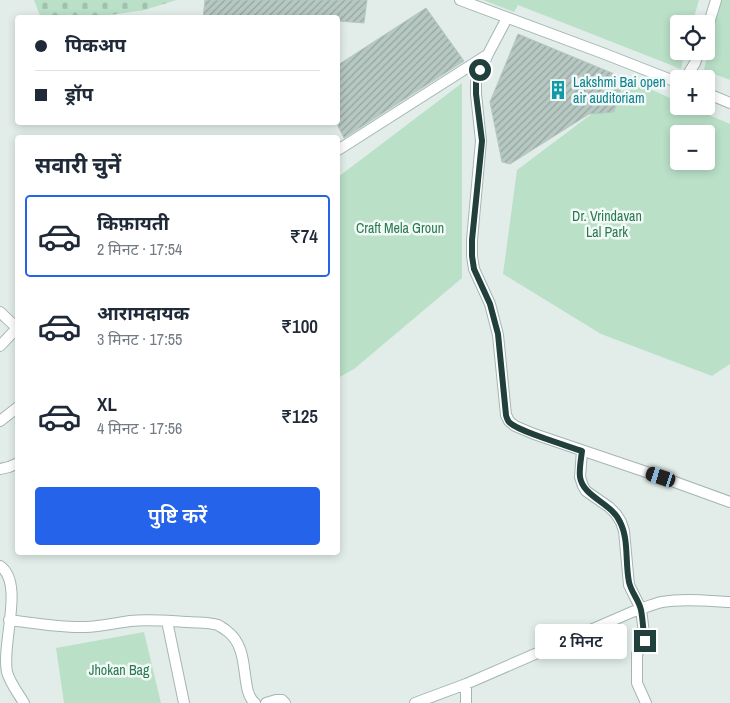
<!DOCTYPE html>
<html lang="hi">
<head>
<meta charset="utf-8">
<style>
  :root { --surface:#fff; --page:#f2f2f3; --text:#1f2937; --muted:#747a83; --line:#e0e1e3; --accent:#2563eb }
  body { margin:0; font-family:"Archivo Narrow","Noto Sans Devanagari",sans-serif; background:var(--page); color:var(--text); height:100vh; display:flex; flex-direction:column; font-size:19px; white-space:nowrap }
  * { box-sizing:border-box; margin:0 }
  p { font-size:16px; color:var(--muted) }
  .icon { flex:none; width:28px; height:28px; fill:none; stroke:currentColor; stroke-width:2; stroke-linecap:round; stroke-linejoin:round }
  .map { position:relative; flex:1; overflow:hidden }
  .drawer { position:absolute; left:15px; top:135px; width:325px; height:420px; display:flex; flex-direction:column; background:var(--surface); border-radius:5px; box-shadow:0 2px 8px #0003 }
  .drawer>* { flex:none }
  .hud { position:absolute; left:15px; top:15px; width:325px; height:110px; border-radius:5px; box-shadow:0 2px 8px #0003; display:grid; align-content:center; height:110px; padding:0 20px; background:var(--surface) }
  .fabs { position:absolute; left:670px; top:15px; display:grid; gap:10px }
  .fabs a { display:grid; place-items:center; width:45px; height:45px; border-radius:5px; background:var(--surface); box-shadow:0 2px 8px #0003; font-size:25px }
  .end { position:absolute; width:22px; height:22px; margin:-11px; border:6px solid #21403b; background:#fff; box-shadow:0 0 0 2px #fff }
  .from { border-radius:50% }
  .bubble { position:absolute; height:35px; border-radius:5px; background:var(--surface); box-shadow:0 2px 8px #0003; font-size:16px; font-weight:600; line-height:35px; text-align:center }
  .car { position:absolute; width:15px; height:30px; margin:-15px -8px; border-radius:6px; box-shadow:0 0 4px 1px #0007; background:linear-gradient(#222 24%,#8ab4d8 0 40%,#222 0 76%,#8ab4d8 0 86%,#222 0) }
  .hud b { display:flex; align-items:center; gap:18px; height:48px; font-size:19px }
  .hud b+b { border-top:1px solid var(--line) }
  .hud i { width:12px; height:12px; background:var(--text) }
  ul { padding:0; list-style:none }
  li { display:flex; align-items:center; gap:15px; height:82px; margin:0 10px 8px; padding:0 10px; border:2px solid transparent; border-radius:5px }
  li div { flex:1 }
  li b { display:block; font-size:19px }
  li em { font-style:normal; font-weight:600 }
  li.selected { border-color:var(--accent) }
  li>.icon { width:45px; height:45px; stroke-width:1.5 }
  h2 { padding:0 20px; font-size:22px; line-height:60px }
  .action { display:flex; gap:10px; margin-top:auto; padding:10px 20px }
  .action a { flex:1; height:58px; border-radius:5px; background:var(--accent); color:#fff; font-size:20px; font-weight:600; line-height:58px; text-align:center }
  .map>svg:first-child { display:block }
  .cemetery { fill:url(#cemetery-stones) }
  .green { fill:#bae0c8; fill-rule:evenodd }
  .building { fill:url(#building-hatch); stroke:#b4c8c1 }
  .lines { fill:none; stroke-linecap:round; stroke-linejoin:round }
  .minor-casing { stroke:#a4b6b2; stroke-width:12 }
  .minor { stroke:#fff; stroke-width:10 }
  .route { stroke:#21403b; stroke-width:6 }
  .labels { text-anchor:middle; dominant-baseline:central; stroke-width:5; stroke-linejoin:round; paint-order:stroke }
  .culture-label { font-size:14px; fill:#0d838f; stroke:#f3f9f7; text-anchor:start }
  .park-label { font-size:14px; fill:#287a50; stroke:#f3f9f7 }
</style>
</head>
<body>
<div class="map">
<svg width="730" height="703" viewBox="0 0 730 703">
  <defs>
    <pattern id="cemetery-stones" width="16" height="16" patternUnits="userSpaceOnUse" patternTransform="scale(1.25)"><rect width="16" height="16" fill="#bae0c8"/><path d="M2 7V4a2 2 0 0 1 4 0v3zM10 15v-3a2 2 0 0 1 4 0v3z" fill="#a0c1ad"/></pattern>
    <pattern id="building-hatch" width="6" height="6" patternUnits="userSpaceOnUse" patternTransform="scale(1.25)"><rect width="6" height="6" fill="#b7c8c3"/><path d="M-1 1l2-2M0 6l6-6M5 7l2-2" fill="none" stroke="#94a4a0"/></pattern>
  </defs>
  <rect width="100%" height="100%" fill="#e2edea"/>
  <path class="cemetery" d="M34 0H176L145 10 96 17 41 18Z"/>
  <path class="green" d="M483 0H699L692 24H679V51H685L681 69 518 5 514 12Z
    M720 0H730V80L704 70Z
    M634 82 679 102V106H688L730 124V364L712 376 601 334 503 274 517 170ZM679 134H706V161H679Z
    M462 83V278L354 369 338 378V177Z
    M144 632 161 703H64L56 648Z"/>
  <path class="building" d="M205 0H367L364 23 338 21V18H203Z
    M426 8 464 61 344 138 338 126V65Z
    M518 34 624 78 614 112 589 114 510 164 502 162 490 102Z"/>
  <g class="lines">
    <g class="minor-casing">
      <path id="minor" d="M460 0 605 54 679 83
        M507 18 488 54 476 82V94L481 141 472 240V256L474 269 490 304 498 335 506 415 509 421 515 426 534 434 661 477 730 502
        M706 33 716 0
        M685 79 695 63 699 51
        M706 93 730 103
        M338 150 487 55
        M0 312 18 329
        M0 346 17 328
        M0 421 18 407
        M582 451 580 477 583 486 586 491 609 507 616 514 621 522 624 531 629 585 641 609 645 641 637 654V683L646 703
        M0 469 9 467 18 463
        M0 566C25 583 1 644 7 672 10 683 18 693 24 703
        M9 620C34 623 60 628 85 627 100 627 115 623 130 621 149 619 168 621 187 622 197 623 208 622 218 625 221 627 225 629 227 631 252 649 239 691 255 703
        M167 621 184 703
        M466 684V703
        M266 703 276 700H282L285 703
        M415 703 466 684 632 612C642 609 652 604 662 602 684 598 708 601 730 602"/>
    </g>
    <use href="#minor" class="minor"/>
  </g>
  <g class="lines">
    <path class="route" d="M480 70 476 82V94L482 141 472 240V256L474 269 490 304 498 334 506 415C506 416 508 421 509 422 517 431 568 446 582 451 581 459 579 469 580 477 583 497 612 503 620 522 629 539 625 563 629 582 631 592 639 600 641 610 643 620 643 631 645 641"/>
  </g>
  <defs>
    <g id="building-bare" transform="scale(1.5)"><path d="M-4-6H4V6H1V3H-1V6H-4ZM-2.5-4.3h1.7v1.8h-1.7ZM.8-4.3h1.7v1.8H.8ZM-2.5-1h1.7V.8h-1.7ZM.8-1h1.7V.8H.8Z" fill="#0f9aa8" stroke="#f3f9f7" stroke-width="2.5" paint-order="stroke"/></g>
  </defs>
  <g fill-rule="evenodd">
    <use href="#building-bare" x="558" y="90"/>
  </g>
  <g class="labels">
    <g class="culture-label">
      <text x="573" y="82">Lakshmi Bai open<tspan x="573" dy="16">air auditoriam</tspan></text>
    </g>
    <g class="park-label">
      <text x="607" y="216">Dr. Vrindavan<tspan x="607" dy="16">Lal Park</tspan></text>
      <text x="400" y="228">Craft Mela Groun</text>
      <text x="119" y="670">Jhokan Bag</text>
    </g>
  </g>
</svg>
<div class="fabs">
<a><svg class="icon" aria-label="locate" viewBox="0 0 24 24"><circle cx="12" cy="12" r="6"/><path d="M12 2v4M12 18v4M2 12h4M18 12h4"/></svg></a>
<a>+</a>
<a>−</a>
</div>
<i class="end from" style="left:480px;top:70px"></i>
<i class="end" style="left:645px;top:641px"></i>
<div class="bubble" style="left:535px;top:624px;width:92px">2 मिनट</div>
<i class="car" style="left:661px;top:477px;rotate:288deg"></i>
<div class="hud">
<b><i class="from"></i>पिकअप</b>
<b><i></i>ड्रॉप</b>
</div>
<section class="drawer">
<h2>सवारी चुनें</h2>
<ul>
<li class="selected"><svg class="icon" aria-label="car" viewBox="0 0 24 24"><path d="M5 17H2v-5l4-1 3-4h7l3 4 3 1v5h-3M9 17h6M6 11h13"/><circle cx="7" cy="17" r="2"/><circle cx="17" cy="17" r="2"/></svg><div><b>किफ़ायती</b><p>2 मिनट · 17:54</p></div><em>₹74</em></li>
<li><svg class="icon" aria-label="car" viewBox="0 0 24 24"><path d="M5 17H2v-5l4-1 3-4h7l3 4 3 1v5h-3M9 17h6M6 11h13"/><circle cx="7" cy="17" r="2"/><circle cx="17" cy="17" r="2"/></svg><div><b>आरामदायक</b><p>3 मिनट · 17:55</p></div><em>₹100</em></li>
<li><svg class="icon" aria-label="car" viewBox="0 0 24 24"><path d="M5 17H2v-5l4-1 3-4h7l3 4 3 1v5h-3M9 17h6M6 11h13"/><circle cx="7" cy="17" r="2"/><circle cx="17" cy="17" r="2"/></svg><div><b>XL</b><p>4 मिनट · 17:56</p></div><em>₹125</em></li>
</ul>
<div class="action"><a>पुष्टि करें</a></div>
</section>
</div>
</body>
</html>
